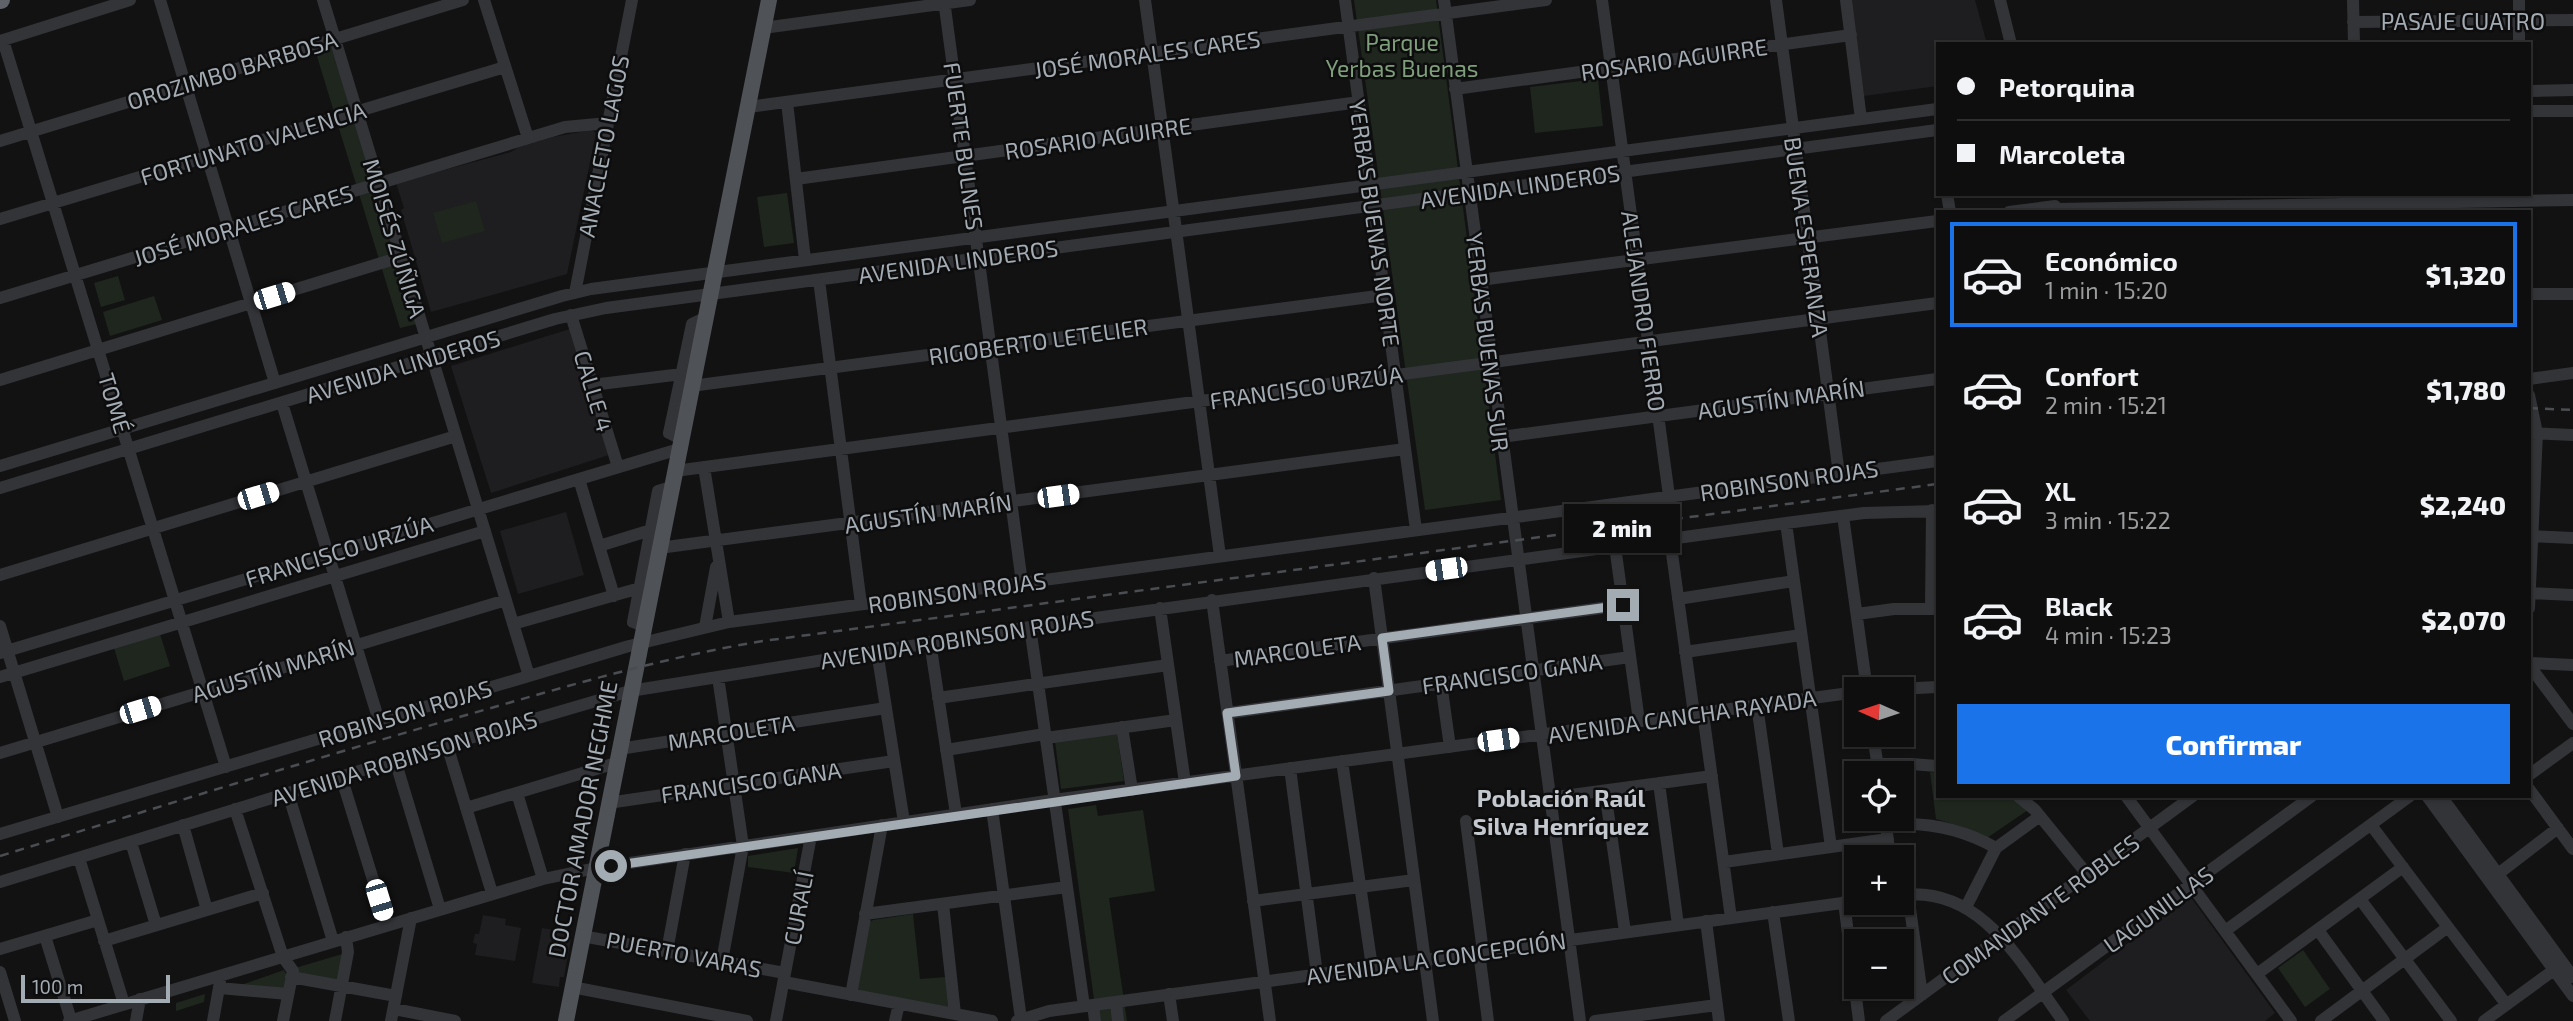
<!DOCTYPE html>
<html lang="es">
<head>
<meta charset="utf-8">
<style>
  :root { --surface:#0e0e0e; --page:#1c1c1c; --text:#f1f3f6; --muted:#9b9c9e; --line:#2e2e2e; --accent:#1a73e8 }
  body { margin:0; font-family:"Exo 2",sans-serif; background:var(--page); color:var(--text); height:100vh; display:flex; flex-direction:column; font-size:26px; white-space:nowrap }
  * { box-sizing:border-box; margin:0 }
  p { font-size:23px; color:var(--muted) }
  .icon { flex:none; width:38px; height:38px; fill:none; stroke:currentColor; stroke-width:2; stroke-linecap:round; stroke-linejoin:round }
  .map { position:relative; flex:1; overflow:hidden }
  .panel { position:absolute; left:1936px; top:210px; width:595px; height:588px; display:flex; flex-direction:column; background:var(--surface); border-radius:0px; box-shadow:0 2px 5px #0004,0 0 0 2px var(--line) }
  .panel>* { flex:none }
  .hud { position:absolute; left:1936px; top:42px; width:595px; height:154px; border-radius:0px; box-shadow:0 2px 5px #0004,0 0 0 2px var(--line); display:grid; align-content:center; height:154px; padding:0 21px; background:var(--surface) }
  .needle { width:46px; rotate:273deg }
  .fabs { position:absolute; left:1844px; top:677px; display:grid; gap:14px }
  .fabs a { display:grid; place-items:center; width:70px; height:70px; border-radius:0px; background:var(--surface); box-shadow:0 2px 5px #0004,0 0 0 2px var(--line); font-size:35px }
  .scale { position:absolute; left:21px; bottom:18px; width:149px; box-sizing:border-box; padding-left:7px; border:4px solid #a3abb3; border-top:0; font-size:19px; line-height:24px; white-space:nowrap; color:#a3abb3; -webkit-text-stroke:5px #0d0d0e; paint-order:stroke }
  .end { position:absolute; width:32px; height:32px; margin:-16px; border:9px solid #a3abb3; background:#111; box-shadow:0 0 0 4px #111 }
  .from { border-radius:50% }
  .bubble { position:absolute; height:49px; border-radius:0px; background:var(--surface); box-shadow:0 2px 5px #0004,0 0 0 2px var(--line); font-size:23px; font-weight:800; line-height:49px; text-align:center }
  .car { position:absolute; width:21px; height:42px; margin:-21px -10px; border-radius:9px; box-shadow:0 0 5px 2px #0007; background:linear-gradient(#fff 24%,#345 0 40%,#fff 0 76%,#345 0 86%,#fff 0) }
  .hud b { display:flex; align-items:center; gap:24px; height:66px; font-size:26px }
  .hud b+b { border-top:2px solid var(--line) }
  .hud i { width:18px; height:18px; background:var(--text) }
  ul { padding:12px 0 0; list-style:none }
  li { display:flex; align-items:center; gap:21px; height:105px; margin:0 14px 10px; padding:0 7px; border:4px solid transparent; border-radius:0px }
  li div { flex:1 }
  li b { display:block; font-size:26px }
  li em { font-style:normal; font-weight:800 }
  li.selected { border-color:var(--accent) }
  li>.icon { width:63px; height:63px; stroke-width:1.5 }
  .action { display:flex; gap:14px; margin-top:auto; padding:14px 21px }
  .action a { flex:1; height:80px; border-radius:0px; background:var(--accent); color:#fff; font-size:28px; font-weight:800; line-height:80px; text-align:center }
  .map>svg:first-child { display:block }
  .built { fill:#1e1e20 }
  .green { fill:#1e261e }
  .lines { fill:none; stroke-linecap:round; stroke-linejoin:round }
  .minor { stroke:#333438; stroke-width:12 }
  .major { stroke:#4f5257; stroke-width:16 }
  .highway { stroke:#5f6369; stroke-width:18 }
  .rail { stroke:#4a4d51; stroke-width:2.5; stroke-dasharray:9 7; stroke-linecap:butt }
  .route { stroke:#a3abb3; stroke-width:9 }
  .labels { text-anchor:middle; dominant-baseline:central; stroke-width:5; stroke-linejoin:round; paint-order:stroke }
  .street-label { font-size:23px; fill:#a3abb3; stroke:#0d0d0e }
  .park-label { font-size:23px; fill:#7f9e7b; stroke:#0d0d0e }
  .neighbourhood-label { font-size:24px; font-weight:bold; fill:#c4c9cf; stroke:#0d0d0e }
</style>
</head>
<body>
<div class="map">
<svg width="2573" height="1021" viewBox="0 0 2573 1021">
  <rect width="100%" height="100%" fill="#121213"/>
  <path class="built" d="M1851 0H1975L1987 44H1937V86L1864 96Z
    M592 130 596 133 567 274 431 312 401 210 404 208 396 183 511 152 519 147 553 137Z
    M573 328 612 454 491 493 451 366Z
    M566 512 584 575 518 594 500 531Z
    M2190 896 2275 1013 2265 1021H2090L2066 990Z
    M483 915 506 919 505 925 521 928 515 961 475 955 477 944 473 943 475 934H479Z
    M542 928 572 933 564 977H560L559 987 532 983Z"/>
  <path class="green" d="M1354 0H1436L1501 500 1425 510Z
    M331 47 417 324 400 328 316 53Z
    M1598 79 1603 126 1535 133 1530 87Z
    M787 193 794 243 764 247 757 197Z
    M476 201 485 231 442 243 433 213Z
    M118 276 125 300 101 307 94 283Z
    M154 296 162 320 110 336 103 312Z
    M160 634 170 666 124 681 114 648Z
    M1117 733 1124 781 1061 789 1055 741Z
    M1930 772 1937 773V796H2011L2028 810 1987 838 1963 827 1936 819Z
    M1096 805 1098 816 1143 810 1155 891 1109 898 1127 1021H1097L1068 809Z
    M798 848 794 873 748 867V856Z
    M913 914 920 979 946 977 950 1007 855 991 867 924 873 920Z
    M2303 950 2330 989 2305 1007 2278 968Z
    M346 953 342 983 294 976 295 968Z
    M284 970 286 974 284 991 241 985Z
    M205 994 204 1002 176 1011V1003Z"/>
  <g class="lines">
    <path class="minor" d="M160 0 275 383
      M323 0 529 676
      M484 0 528 138
      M944 0 1022 583
      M1145 0 1220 556
      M1345 0 1416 530
      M1444 0 1580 1021
      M1602 0 1669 496
      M1776 0 1839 474
      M1846 0 1861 119
      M2000 0 2011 44
      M2353 0 2354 44
      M2519 0V44
      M2353 22 2573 20
      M763 28 970 0
      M3 40 226 767
      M0 41 130 0
      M1455 89 1851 35
      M2529 91 2573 90
      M787 102 805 260
      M748 107 1546 0
      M2529 111H2573
      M0 141 463 0
      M796 179 1359 102
      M1947 194 1950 212
      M2056 209 2573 200
      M2009 212 2055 206
      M0 219 505 67
      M819 280 861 604
      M1480 280 1937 221
      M575 293 632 0
      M2529 294H2573
      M0 298 565 127 608 123
      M571 315 618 467
      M2529 379 2573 373
      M0 380 401 257
      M592 385 682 374
      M691 386 1385 295
      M2529 395 2537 433 2529 608
      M282 403 379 721
      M2531 433 2573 435
      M1501 437 1937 379
      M681 439 669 433 692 324 705 318
      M0 466 562 296 591 289 1937 109
      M704 467 729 622
      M675 471 1937 303
      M579 479 614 596
      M0 488 555 319 606 308 1937 130
      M1843 516 1867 690
      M1786 523 1831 847
      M2529 536 2573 538
      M1670 539 1694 714
      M599 546 651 530
      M1615 546 1639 721
      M659 548 1405 449
      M0 575 456 436
      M1374 578 1433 1021
      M2529 593 2573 595
      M1678 599 1794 581
      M1212 600 1270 1021
      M1160 608 1185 783
      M1931 609 1932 510
      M1857 614 1894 609H1937
      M513 624 640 588
      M0 626 58 817
      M643 626 633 622 658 491 671 487
      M705 627 716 567
      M1030 627 1084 1006
      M930 642 956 814
      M877 651 904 822
      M1685 652 1801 635
      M0 653 679 449
      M1220 661 1623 605
      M2529 663 2573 665
      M2529 665 2573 724
      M0 677 485 531
      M718 677 743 846 722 961
      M1441 683 1450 747
      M1876 690 1937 687
      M938 698 1168 665
      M1757 705 1778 854
      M1228 713 1630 657
      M1703 713 1731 918
      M1122 727 1132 790
      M1873 735 1879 774
      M1046 738 1176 720
      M447 745 492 893
      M619 749 886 708
      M946 750 1045 734
      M0 753 506 600
      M395 760 440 909
      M1342 761 1372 967
      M1877 764H1911L1937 766
      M1290 768 1317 974
      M2529 775 2573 743
      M341 776 387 925
      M1659 783 1678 925
      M2529 789 2573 849
      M1605 791 1625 932
      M288 793 333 941
      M517 793 543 879
      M2018 796 2035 810 2087 874
      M2126 796 2291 1021
      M2427 796 2573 996
      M2441 796 2573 977
      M1549 798 1712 776
      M608 803 894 761
      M466 808 616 763
      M235 809 283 957 293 971 283 1021
      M992 809 1021 1019
      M1466 821 1483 952
      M183 825 207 910
      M1886 825C1926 821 1961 828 1996 848
      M2371 825 2506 1004
      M1887 833 1890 858
      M0 834 629 646 729 622 1937 461
      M131 842 156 925
      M79 858 124 1004
      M1724 862 1888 839
      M2498 874 2558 828
      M0 882 395 760 630 691 1030 627 1786 523 1864 513 1937 511
      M1908 894 1922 995
      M1902 895C1983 886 2022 965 2063 1021
      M2360 899 2451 1021
      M1253 901 1414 880
      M1844 902 1859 1021
      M943 904 955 1014
      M1966 907 1996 848 2040 816
      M1773 912 1789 1021
      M865 914 1067 887
      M1706 921 1719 1021
      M2318 930 2384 1021
      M2225 931 2410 796
      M45 936 71 1020
      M582 936 785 973
      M104 941 263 893
      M0 949 98 920
      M667 951 685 854
      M1479 952 1488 1021
      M0 972 15 1021
      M2257 974 2403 867
      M291 977 396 996
      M784 982 992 1021
      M572 987 747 1021
      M219 988 288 994
      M1169 994 1173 1021
      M851 995 882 825
      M1116 1002 1118 1021
      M1093 1005 1095 1021
      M394 1009 455 1021
      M69 1021 543 879 596 868 1054 800 1857 692
      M136 1021 140 999
      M213 1021 220 982
      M335 1021 348 952 346 937
      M391 1021 411 918
      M776 1021 811 836
      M895 1021 899 1004
      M1017 1021 1049 1011 1857 901
      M1595 1021 1717 1005
      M1886 1021 2193 796
      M2004 1021 2312 796
      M2321 1021 2448 927
      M2484 1021 2554 970"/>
    <path class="major" d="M566 1021 769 0"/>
    <path class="highway" d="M0 0H1"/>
    <path class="rail" d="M2529 408 2573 410
      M0 856C152 809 303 762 456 718 558 689 659 658 763 641L1937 484"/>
  </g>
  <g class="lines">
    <path class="route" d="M611 866 1236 776 1227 713 1389 691 1382 638 1623 605"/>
  </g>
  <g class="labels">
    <g class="street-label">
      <text x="2463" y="21">PASAJE CUATRO</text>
      <text transform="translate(1147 54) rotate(-8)">JOSÉ MORALES CARES</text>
      <text transform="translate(1674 59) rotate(-8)">ROSARIO AGUIRRE</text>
      <text transform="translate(232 70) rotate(-17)">OROZIMBO BARBOSA</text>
      <text transform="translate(1098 138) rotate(-8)">ROSARIO AGUIRRE</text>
      <text transform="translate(253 143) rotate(-17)">FORTUNATO VALENCIA</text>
      <text transform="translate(603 146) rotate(-79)">ANACLETO LAGOS</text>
      <text transform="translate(964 146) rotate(82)">FUERTE BULNES</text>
      <text transform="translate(1520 186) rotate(-8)">AVENIDA LINDEROS</text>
      <text transform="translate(1375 223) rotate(82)">YERBAS BUENAS NORTE</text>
      <text transform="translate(243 225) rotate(-17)">JOSÉ MORALES CARES</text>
      <text transform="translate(1807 237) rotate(82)">BUENA ESPERANZA</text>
      <text transform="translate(395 238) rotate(73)">MOISÉS ZÚÑIGA</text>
      <text transform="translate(958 261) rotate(-8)">AVENIDA LINDEROS</text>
      <text transform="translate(1644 311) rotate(82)">ALEJANDRO FIERRO</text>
      <text transform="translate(1038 341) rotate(-8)">RIGOBERTO LETELIER</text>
      <text transform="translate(1488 342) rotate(83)">YERBAS BUENAS SUR</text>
      <text transform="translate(403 366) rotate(-17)">AVENIDA LINDEROS</text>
      <text transform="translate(1306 387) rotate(-8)">FRANCISCO URZÚA</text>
      <text transform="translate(594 391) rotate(73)">CALLE 4</text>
      <text transform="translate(1781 399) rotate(-8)">AGUSTÍN MARÍN</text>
      <text transform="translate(115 403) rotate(73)">TOMÉ</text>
      <text transform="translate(1789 480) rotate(-8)">ROBINSON ROJAS</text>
      <text transform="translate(928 513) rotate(-8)">AGUSTÍN MARÍN</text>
      <text transform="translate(339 551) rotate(-17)">FRANCISCO URZÚA</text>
      <text transform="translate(957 592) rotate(-8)">ROBINSON ROJAS</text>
      <text transform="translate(957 639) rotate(-9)">AVENIDA ROBINSON ROJAS</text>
      <text transform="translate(1297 650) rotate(-8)">MARCOLETA</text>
      <text transform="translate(273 670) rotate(-17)">AGUSTÍN MARÍN</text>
      <text transform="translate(1512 673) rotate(-8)">FRANCISCO GANA</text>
      <text transform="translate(405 713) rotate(-17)">ROBINSON ROJAS</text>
      <text transform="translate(1682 716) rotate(-8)">AVENIDA CANCHA RAYADA</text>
      <text transform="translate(731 732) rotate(-9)">MARCOLETA</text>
      <text transform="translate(404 758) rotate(-17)">AVENIDA ROBINSON ROJAS</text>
      <text transform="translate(751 782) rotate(-8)">FRANCISCO GANA</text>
      <text transform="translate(582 819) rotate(-79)">DOCTOR AMADOR NEGHME</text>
      <text transform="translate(798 908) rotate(-79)">CURALÍ</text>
      <text transform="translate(2040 909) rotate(-36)">COMANDANTE ROBLES</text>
      <text transform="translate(2158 909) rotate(-36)">LAGUNILLAS</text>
      <text transform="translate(684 954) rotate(11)">PUERTO VARAS</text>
      <text transform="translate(1436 958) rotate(-8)">AVENIDA LA CONCEPCIÓN</text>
    </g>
    <g class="park-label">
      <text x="1402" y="42">Parque<tspan x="1402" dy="26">Yerbas Buenas</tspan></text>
    </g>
    <g class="neighbourhood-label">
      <text x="1561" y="797">Población Raúl<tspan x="1561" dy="28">Silva Henríquez</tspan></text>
    </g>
  </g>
</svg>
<div class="fabs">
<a><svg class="needle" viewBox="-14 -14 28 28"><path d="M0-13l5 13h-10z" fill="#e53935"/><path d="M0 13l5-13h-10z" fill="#9b9c9e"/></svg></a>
<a><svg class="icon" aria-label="locate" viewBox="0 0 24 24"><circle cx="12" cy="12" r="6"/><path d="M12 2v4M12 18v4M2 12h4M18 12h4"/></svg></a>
<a>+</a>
<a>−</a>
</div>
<div class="scale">100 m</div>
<i class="end from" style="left:611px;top:866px"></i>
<i class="end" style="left:1623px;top:605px"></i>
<div class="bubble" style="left:1564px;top:504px;width:116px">2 min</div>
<i class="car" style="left:274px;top:296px;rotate:73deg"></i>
<i class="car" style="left:258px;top:496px;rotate:73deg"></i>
<i class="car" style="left:1058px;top:496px;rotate:82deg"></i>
<i class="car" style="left:1446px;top:569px;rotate:262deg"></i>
<i class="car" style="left:140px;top:710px;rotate:73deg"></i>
<i class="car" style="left:1498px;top:740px;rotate:82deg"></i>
<i class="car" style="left:379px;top:900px;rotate:163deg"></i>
<div class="hud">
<b><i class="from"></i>Petorquina</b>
<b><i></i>Marcoleta</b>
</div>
<section class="panel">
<ul>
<li class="selected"><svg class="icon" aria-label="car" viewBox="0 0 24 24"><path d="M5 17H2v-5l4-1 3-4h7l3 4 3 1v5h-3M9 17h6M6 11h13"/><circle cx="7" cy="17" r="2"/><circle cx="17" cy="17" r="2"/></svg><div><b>Económico</b><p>1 min · 15:20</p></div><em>$1,320</em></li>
<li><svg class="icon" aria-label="car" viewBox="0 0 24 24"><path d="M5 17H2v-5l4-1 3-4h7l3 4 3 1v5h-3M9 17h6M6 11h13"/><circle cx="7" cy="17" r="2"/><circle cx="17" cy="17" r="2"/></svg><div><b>Confort</b><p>2 min · 15:21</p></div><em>$1,780</em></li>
<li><svg class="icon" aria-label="car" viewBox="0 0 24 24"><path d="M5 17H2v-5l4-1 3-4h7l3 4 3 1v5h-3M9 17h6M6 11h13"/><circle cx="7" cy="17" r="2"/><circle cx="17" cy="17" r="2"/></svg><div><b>XL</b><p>3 min · 15:22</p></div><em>$2,240</em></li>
<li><svg class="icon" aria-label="car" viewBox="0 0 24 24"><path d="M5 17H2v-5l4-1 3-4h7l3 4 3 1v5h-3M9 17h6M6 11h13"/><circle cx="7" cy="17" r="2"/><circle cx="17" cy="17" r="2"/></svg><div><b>Black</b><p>4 min · 15:23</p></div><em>$2,070</em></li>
</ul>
<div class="action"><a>Confirmar</a></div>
</section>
</div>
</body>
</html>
